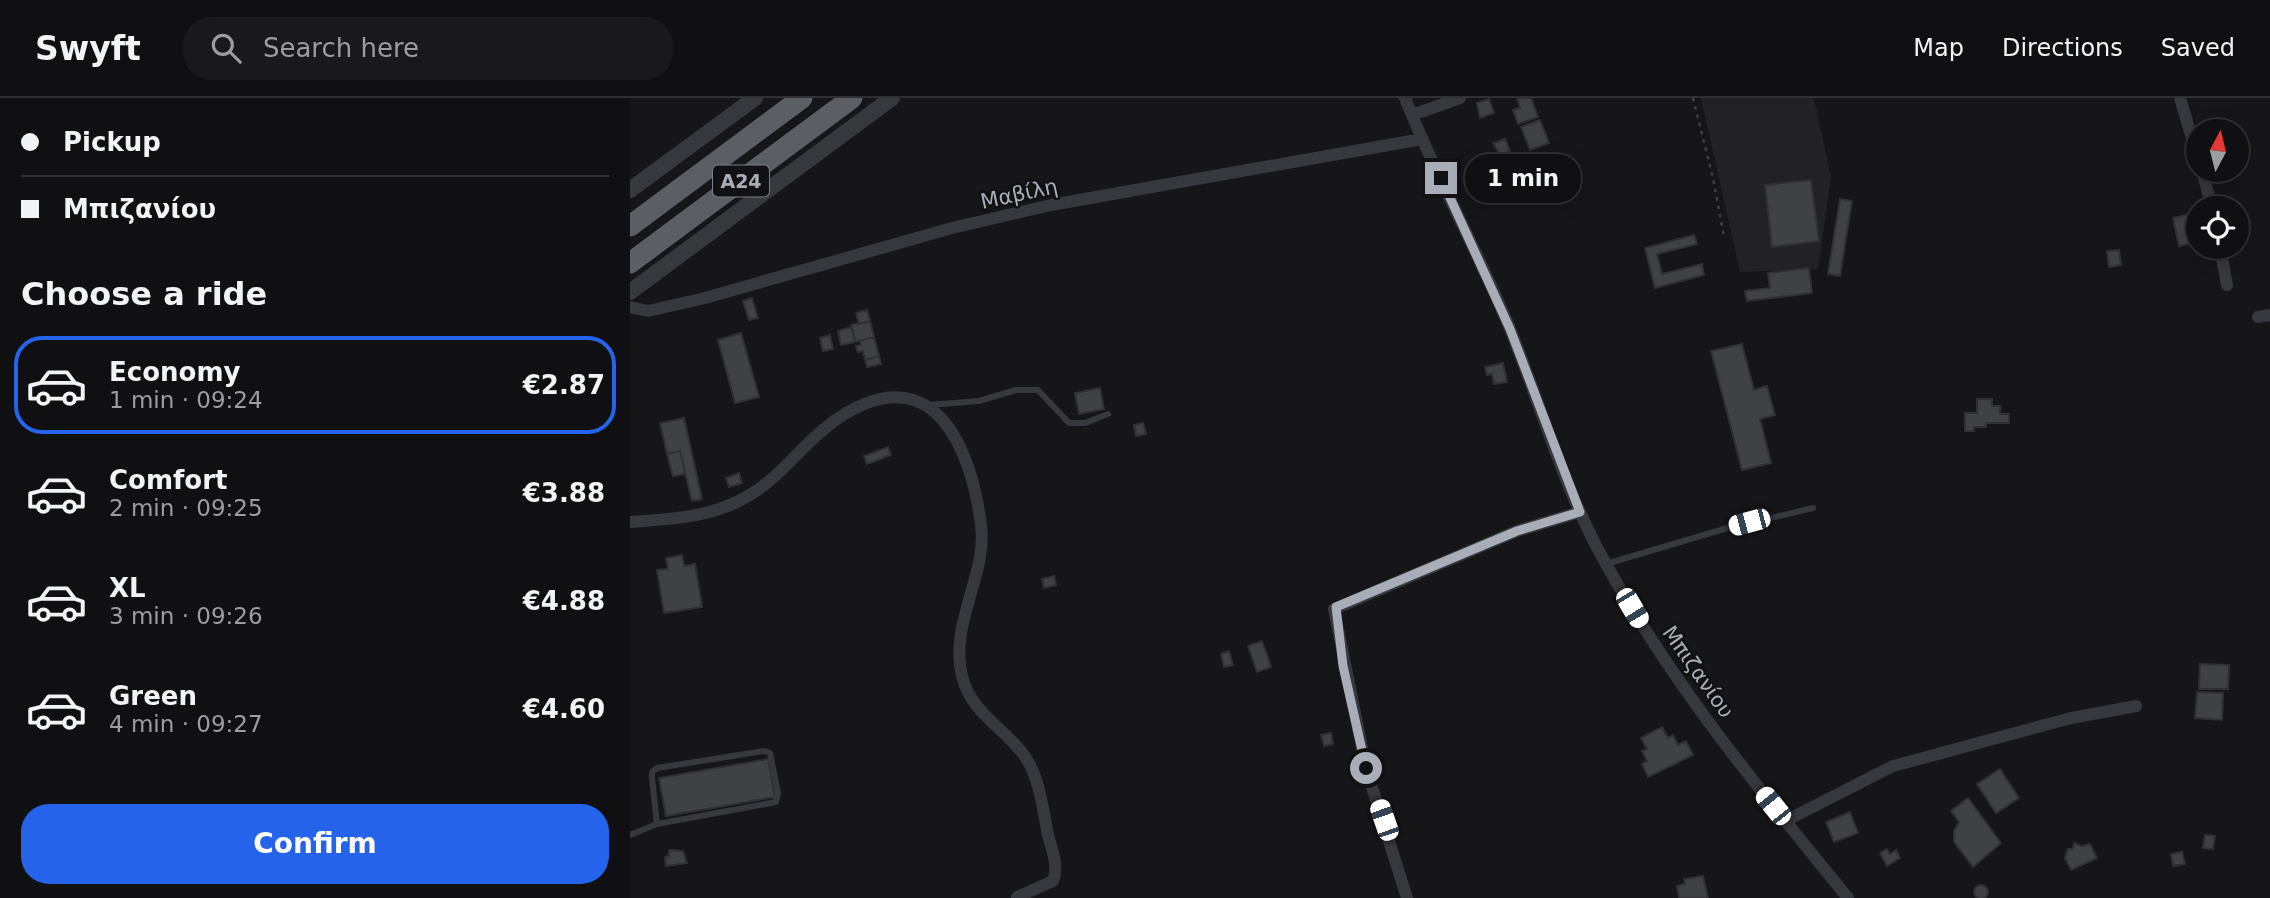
<!DOCTYPE html>
<html lang="en">
<head>
<meta charset="utf-8">
<style>
  :root { --surface:#101012; --page:#19191b; --text:#f1f3f6; --muted:#9c9d9f; --line:#303032; --accent:#2563eb }
  body { margin:0; font-family:"DejaVu Sans",sans-serif; background:var(--page); color:var(--text); height:100vh; display:flex; flex-direction:column; font-size:26px; white-space:nowrap }
  * { box-sizing:border-box; margin:0 }
  p { font-size:23px; color:var(--muted) }
  .icon { flex:none; width:38px; height:38px; fill:none; stroke:currentColor; stroke-width:2; stroke-linecap:round; stroke-linejoin:round }
  .map { position:relative; flex:1; overflow:hidden }
  .side { display:flex; flex-direction:column; background:var(--surface); width:630px }
  .side>* { flex:none }
  .banner { display:grid; align-content:center; height:154px; padding:0 21px; background:var(--surface) }
  .needle { width:46px; rotate:7deg }
  .controls { position:absolute; left:1556px; top:21px; display:grid; gap:14px }
  .controls a { display:grid; place-items:center; width:63px; height:63px; border-radius:50%; background:var(--surface); box-shadow:0 4px 18px #0003,0 0 0 2px var(--line); font-size:35px }
  .end { position:absolute; width:32px; height:32px; margin:-16px; border:9px solid #a8adb8; background:#111; box-shadow:0 0 0 4px #111 }
  .from { border-radius:50% }
  .bubble { position:absolute; height:49px; border-radius:24px; background:var(--surface); box-shadow:0 4px 18px #0003,0 0 0 2px var(--line); font-size:23px; font-weight:700; line-height:49px; text-align:center }
  .car { position:absolute; width:21px; height:42px; margin:-21px -10px; border-radius:9px; box-shadow:0 0 5px 2px #0007; background:linear-gradient(#fff 24%,#345 0 40%,#fff 0 76%,#345 0 86%,#fff 0) }
  .banner b { display:flex; align-items:center; gap:24px; height:66px; font-size:26px }
  .banner b+b { border-top:2px solid var(--line) }
  .banner i { width:18px; height:18px; background:var(--text) }
  ul { padding:0; list-style:none }
  li { display:flex; align-items:center; gap:21px; height:98px; margin:0 14px 10px; padding:0 7px; border:4px solid transparent; border-radius:28px }
  li div { flex:1 }
  li b { display:block; font-size:26px }
  li em { font-style:normal; font-weight:700 }
  li.selected { border-color:var(--accent) }
  li>.icon { width:63px; height:63px; stroke-width:1.5 }
  h2 { padding:0 21px; font-size:32px; line-height:84px }
  .button { display:flex; gap:14px; margin-top:auto; padding:14px 21px }
  .button a { flex:1; height:80px; border-radius:28px; background:var(--accent); color:#fff; font-size:28px; font-weight:700; line-height:80px; text-align:center }
  header { display:flex; align-items:center; gap:42px; box-sizing:border-box; height:98px; padding:0 35px; background:var(--surface); border-bottom:2px solid var(--line) }
  header strong { font-size:33px }
  nav { display:flex; gap:38px; margin-inline-start:auto; font-size:24px }
  .search { width:490px; height:63px; background:var(--page); display:flex; align-items:center; gap:18px; box-sizing:border-box; padding:0 24px; border-radius:28px; color:var(--muted); font-size:26px }
  main { display:flex; flex:1; min-height:0 }
  .map>svg:first-child { display:block }
  .built { fill:#222225 }
  .building { fill:#404145; stroke:#303034; stroke-width:2 }
  .lines { fill:none; stroke-linecap:round; stroke-linejoin:round }
  .path { stroke:#3d3f44; stroke-width:2.5; stroke-dasharray:3.5 5; stroke-linecap:butt }
  .service { stroke:#37383d; stroke-width:6 }
  .minor { stroke:#37383d; stroke-width:12 }
  .tertiary { stroke:#37383d; stroke-width:16 }
  .trunk { stroke:#5b5e65; stroke-width:21 }
  .route { stroke:#a8adb8; stroke-width:9 }
  .labels { text-anchor:middle; dominant-baseline:central; stroke-width:5; stroke-linejoin:round; paint-order:stroke }
  .shield { fill:#111113; stroke:#7b7e86; stroke-width:2 }
  .shield-label { font-size:19px; font-weight:bold; fill:#a8adb8 }
  .street-label { font-size:21px; fill:#a8adb8; stroke:#111113 }
</style>
</head>
<body>
<header>
<strong>Swyft</strong>
<div class="search"><svg class="icon" aria-label="search" viewBox="0 0 24 24"><circle cx="10" cy="10" r="6"/><path d="M15 15l6 6"/></svg>Search here</div>
<nav><a>Map</a><a>Directions</a><a>Saved</a></nav>
</header>
<main>
<section class="side">
<div class="banner">
<b><i class="from"></i>Pickup</b>
<b><i></i>Μπιζανίου</b>
</div>
<h2>Choose a ride</h2>
<ul>
<li class="selected"><svg class="icon" aria-label="car" viewBox="0 0 24 24"><path d="M5 17H2v-5l4-1 3-4h7l3 4 3 1v5h-3M9 17h6M6 11h13"/><circle cx="7" cy="17" r="2"/><circle cx="17" cy="17" r="2"/></svg><div><b>Economy</b><p>1 min · 09:24</p></div><em>€2.87</em></li>
<li><svg class="icon" aria-label="car" viewBox="0 0 24 24"><path d="M5 17H2v-5l4-1 3-4h7l3 4 3 1v5h-3M9 17h6M6 11h13"/><circle cx="7" cy="17" r="2"/><circle cx="17" cy="17" r="2"/></svg><div><b>Comfort</b><p>2 min · 09:25</p></div><em>€3.88</em></li>
<li><svg class="icon" aria-label="car" viewBox="0 0 24 24"><path d="M5 17H2v-5l4-1 3-4h7l3 4 3 1v5h-3M9 17h6M6 11h13"/><circle cx="7" cy="17" r="2"/><circle cx="17" cy="17" r="2"/></svg><div><b>XL</b><p>3 min · 09:26</p></div><em>€4.88</em></li>
<li><svg class="icon" aria-label="car" viewBox="0 0 24 24"><path d="M5 17H2v-5l4-1 3-4h7l3 4 3 1v5h-3M9 17h6M6 11h13"/><circle cx="7" cy="17" r="2"/><circle cx="17" cy="17" r="2"/></svg><div><b>Green</b><p>4 min · 09:27</p></div><em>€4.60</em></li>
</ul>
<div class="button"><a>Confirm</a></div>
</section>
<div class="map">
<svg width="1640" height="800" viewBox="0 0 1640 800">
  <rect width="100%" height="100%" fill="#161618"/>
  <path class="built" d="M1071 0H1184L1201 79 1188 171 1110 174Z"/>
  <path class="building" d="M887 0H901L908 19 888 26 883 12 890 10Z
    M859 1 864 15 850 20 847 5Z
    M910 22 919 45 900 52 891 29Z
    M875 41 880 53 870 57 863 45Z
    M1181 82 1189 143 1142 149 1135 87Z
    M1210 101 1222 103 1210 178 1198 176Z
    M1568 114V149H1581L1567 152 1566 144 1549 148 1543 120Z
    M1064 137 1067 146 1027 156 1032 176 1072 166 1074 177 1025 190 1015 150Z
    M1489 152 1491 167 1479 169 1477 153Z
    M1179 170 1182 195 1117 203 1115 193 1140 190 1138 175Z
    M122 200 128 220 119 222 113 203Z
    M237 212 240 223 229 226 226 215Z
    M240 223 244 239 225 244 221 227Z
    M222 229 225 244 211 247 208 233Z
    M111 235 129 299 105 305 88 242Z
    M200 237 203 251 193 253 190 240Z
    M244 239 249 258 235 262 233 253 228 254 226 248 231 247 230 243Z
    M1112 246 1124 292 1137 288 1145 317 1130 321 1141 365 1112 372 1081 253Z
    M249 258 251 266 237 269 235 262Z
    M873 265 877 284 864 286 862 276 857 277 855 269Z
    M470 290 474 311 449 316 445 295Z
    M1347 301H1362V308H1370V316H1379V325H1356V329H1344V333H1335V315H1347Z
    M54 320 72 401 62 403 50 353 37 356 30 325Z
    M513 325 516 336 506 338 504 327Z
    M258 349 261 357 237 366 234 358Z
    M50 353 55 376 43 378 37 356Z
    M109 375 112 385 99 389 96 380Z
    M52 457 54 468 65 466 72 509 34 515 27 472 38 471 36 460Z
    M424 478 426 487 414 490 412 481Z
    M632 543 641 569 627 574 618 548Z
    M599 553 603 567 594 569 591 556Z
    M1570 566 1599 567 1598 591H1569Z
    M1567 594 1593 595 1592 622 1565 620Z
    M1032 629 1038 640 1043 637 1048 647 1056 643 1063 657 1018 679 1012 666 1017 663 1012 653 1017 651 1011 640Z
    M701 635 703 646 694 648 691 637Z
    M138 661 145 699 36 718 29 680Z
    M1370 671 1389 700 1366 715 1347 686Z
    M1338 700 1371 745 1343 769 1324 744V733L1329 724 1321 713Z
    M1220 714 1228 735 1204 744 1196 724Z
    M1575 737 1585 738 1583 751 1573 750Z
    M1444 745 1452 748 1460 746 1467 760 1441 772 1435 760 1438 751H1443Z
    M1257 751 1260 756 1266 752 1270 760 1257 768 1250 755Z
    M39 752 53 753 57 765 36 768 35 759 39 758Z
    M1552 754 1555 766 1543 768 1541 756Z
    M1073 778 1078 800H1049L1047 788 1055 786 1054 781Z
    M1344 794a7 7 0 1 1 14 0a7 7 0 1 1-14 0Z"/>
  <g class="lines">
    <path class="path" d="M1063 0 1083 80 1094 139"/>
    <path class="service" d="M298 307 349 303 386 292H408L439 325H455L478 316
      M976 466 1094 431 1183 410
      M0 737 27 726 146 704 148 695 140 655 134 653 27 670 22 674V680L27 726"/>
    <path class="minor" d="M775 0C806 79 848 153 880 231 912 310 934 392 976 466 1043 587 1131 694 1218 800
      M1550 0 1568 60
      M782 17 830 0
      M1572 72 1582 110
      M1590 149 1597 187
      M0 209 18 213 75 200 322 130 421 107 792 41
      M1628 219 1640 217
      M0 424C41 421 81 420 118 398 153 378 176 341 210 319 303 259 341 348 351 427 358 475 319 526 332 578 341 616 376 630 396 660 410 682 413 712 418 737 422 753 429 767 423 783L387 799
      M1155 723 1263 668 1441 620 1506 608
      M777 800 736 670 704 511 887 433 950 414"/>
    <path class="tertiary" d="M0 92 125 0
      M0 194 262 0"/>
    <path class="trunk" d="M0 128 172 0
      M0 165 222 0"/>
  </g>
  <g class="lines">
    <path class="route" d="M736 670 713 568 706 509 887 433 950 414 880 231 811 80"/>
  </g>
  <g class="labels">
    <rect class="shield" x="83" y="67.5" width="56" height="31" rx="5"/>
    <g class="shield-label">
      <text x="111" y="83">Α24</text>
    </g>
    <g class="street-label">
      <text transform="translate(389 96) rotate(-12)">Μαβίλη</text>
      <text transform="translate(1068 574) rotate(55)">Μπιζανίου</text>
    </g>
  </g>
</svg>
<div class="controls">
<a><svg class="needle" viewBox="-14 -14 28 28"><path d="M0-13l5 13h-10z" fill="#e53935"/><path d="M0 13l5-13h-10z" fill="#9c9d9f"/></svg></a>
<a><svg class="icon" aria-label="locate" viewBox="0 0 24 24"><circle cx="12" cy="12" r="6"/><path d="M12 2v4M12 18v4M2 12h4M18 12h4"/></svg></a>
</div>
<i class="end from" style="left:736px;top:670px"></i>
<i class="end" style="left:811px;top:80px"></i>
<div class="bubble" style="left:835px;top:56px;width:116px">1 min</div>
<i class="car" style="left:1119px;top:424px;rotate:255deg"></i>
<i class="car" style="left:1002px;top:510px;rotate:149deg"></i>
<i class="car" style="left:1143px;top:708px;rotate:321deg"></i>
<i class="car" style="left:754px;top:722px;rotate:341deg"></i>
</div>
</main>
</body>
</html>
